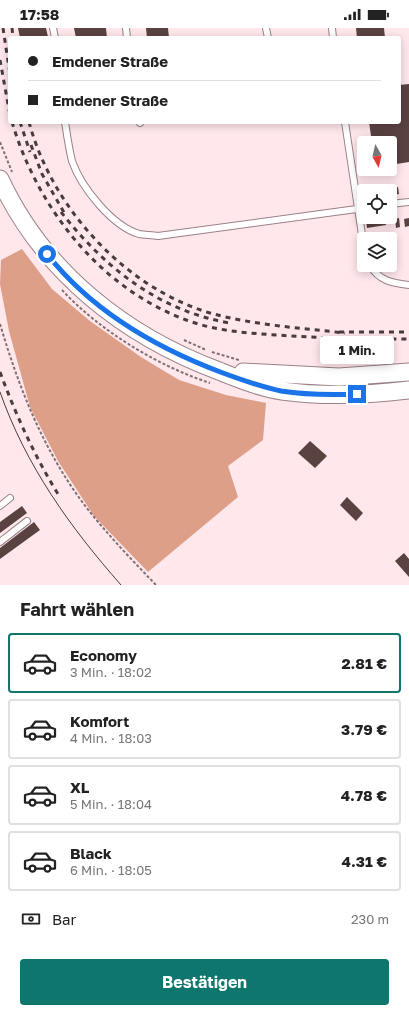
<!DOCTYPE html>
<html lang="de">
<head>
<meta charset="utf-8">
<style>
  :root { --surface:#fff; --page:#f6f6f6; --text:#222; --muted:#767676; --line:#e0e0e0; --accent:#0f766e }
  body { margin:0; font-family:"Golos Text",sans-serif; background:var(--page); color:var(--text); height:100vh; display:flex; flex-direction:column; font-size:15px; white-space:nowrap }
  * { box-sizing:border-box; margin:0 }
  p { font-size:13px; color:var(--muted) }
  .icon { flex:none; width:22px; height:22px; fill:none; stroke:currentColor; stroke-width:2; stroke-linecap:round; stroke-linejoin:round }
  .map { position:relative; height:557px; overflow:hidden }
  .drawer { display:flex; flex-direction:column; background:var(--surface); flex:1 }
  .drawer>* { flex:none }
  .top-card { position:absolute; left:8px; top:8px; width:393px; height:88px; border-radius:4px; box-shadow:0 2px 10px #0003; display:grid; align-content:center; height:88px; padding:0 20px; background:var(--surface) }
  .needle { width:26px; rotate:172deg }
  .tools { position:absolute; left:357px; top:108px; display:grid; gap:8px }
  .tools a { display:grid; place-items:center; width:40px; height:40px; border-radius:4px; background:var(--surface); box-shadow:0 2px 10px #0003; font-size:20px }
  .end { position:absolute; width:18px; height:18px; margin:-9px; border:5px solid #1a73e8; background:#fff; box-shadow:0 0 0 2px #fff }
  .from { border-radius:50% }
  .bubble { position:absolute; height:28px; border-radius:4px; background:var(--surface); box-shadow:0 2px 10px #0003; font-size:13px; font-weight:700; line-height:28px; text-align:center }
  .top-card b { display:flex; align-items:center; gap:14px; height:38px; font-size:15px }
  .top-card b+b { border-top:1px solid var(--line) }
  .top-card i { width:10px; height:10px; background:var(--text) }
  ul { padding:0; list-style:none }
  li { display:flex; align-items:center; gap:12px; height:60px; margin:0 8px 6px; padding:0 12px; border:2px solid var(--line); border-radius:4px }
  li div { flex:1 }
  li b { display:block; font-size:15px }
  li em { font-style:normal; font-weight:700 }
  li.selected { border-color:var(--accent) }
  li>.icon { width:36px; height:36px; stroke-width:1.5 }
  h2 { padding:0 20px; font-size:18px; line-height:48px }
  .pay { display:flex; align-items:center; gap:10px; height:44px; padding:0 20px; font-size:15px }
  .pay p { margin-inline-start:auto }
  .primary-button { display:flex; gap:8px; margin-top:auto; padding:8px 20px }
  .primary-button a { flex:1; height:46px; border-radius:4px; background:var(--accent); color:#fff; font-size:16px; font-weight:700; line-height:46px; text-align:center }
  .status { display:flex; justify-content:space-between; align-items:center; height:28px; padding:0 20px; background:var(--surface); direction:ltr }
  .status svg { height:11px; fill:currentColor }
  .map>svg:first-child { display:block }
  .forest { fill:#de9f89 }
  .building { fill:#5a4241 }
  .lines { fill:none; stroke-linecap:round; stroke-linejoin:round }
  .lane-casing { stroke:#9b8186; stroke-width:8 }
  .secondary-casing { stroke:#9b8186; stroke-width:19 }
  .path { stroke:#807073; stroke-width:2; stroke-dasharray:3 2; stroke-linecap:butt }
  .lane { stroke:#fff; stroke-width:6 }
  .secondary { stroke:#fff; stroke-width:17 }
  .tram { stroke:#493c3f; stroke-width:1 }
  .rail { stroke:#493c3f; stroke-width:3; stroke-dasharray:5 5; stroke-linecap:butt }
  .route { stroke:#1a73e8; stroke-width:5 }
</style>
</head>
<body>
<div class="status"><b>17:58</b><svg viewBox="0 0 49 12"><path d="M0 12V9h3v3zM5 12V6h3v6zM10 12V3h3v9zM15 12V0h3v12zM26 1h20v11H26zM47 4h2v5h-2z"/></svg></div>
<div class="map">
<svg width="409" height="557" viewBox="0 0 409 557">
  <rect width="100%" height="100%" fill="#ffe7ec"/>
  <path class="forest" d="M22 221 52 261 90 293 141 329 179 352 226 367 266 375 263 412 228 438 238 469 148 544 94 488 58 433 30 379 9 303 0 256 1 232Z"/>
  <path class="building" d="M18 0H46L48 9 20 10Z
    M74 0H106L107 10H76Z
    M146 0H168L169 10H147Z
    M356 0H384L385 10H357Z
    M409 56V134L390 137V115H364L363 109 371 108 369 94H399V57Z
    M398 159 399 166 392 167 391 160Z
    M385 190 386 197 367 200 366 193Z
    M399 190 400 199 396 200 395 191Z
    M409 190V198L405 199 404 191Z
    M310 413 327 428 315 440 298 425Z
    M347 469 363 485 356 493 340 477Z
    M22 478 27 485 0 505V494Z
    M34 494 40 502 0 531V520Z
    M404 525 409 531V549L395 533Z"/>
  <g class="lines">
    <g class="lane-casing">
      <path id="lane" d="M53 0 55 10
        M126 0 127 10
        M266 0 268 10
        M332 0 333 10
        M65 94C67 107 69 121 72 133 81 159 112 198 139 206 145 207 152 207 158 208L364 180
        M140 94V95
        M345 94 364 220
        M390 176 409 174
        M370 237C379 253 392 255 409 257
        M0 478 10 470
        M0 514 27 493"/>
    </g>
    <g class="secondary-casing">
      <path id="secondary" d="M0 151C43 244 125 308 219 343 239 351 261 360 282 363 324 369 367 367 409 362
        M243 344 339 349 409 344"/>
    </g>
    <path class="path" d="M0 114 12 144
      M62 262C100 303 158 338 210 355
      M0 296C19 360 43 421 83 475 105 504 131 531 156 557
      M184 312 206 322
      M212 324 239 332"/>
    <use href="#lane" class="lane"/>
    <use href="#secondary" class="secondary"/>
    <path class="tram" d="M0 364C26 438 70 499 121 557"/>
    <path class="rail" d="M3 0 10 46
      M12 0 13 10
      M0 32 10 87
      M12 94C38 182 103 264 192 294 219 303 247 305 276 307 320 310 364 311 409 311
      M20 94 30 124
      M29 94C52 180 124 259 210 285 253 297 300 300 345 305
      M31 117 42 146 66 188
      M61 184C105 240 159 283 230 295
      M339 304H409
      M0 344C16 387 34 427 58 466"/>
  </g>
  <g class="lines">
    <path class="route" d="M47 226C91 282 156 320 223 345 242 352 261 359 281 363 306 367 332 367 357 366"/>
  </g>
</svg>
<div class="tools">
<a><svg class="needle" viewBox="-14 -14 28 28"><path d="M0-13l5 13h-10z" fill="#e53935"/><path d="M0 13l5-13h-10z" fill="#767676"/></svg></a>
<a><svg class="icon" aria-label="locate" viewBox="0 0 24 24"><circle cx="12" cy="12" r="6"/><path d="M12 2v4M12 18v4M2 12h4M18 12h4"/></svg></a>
<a><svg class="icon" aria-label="layers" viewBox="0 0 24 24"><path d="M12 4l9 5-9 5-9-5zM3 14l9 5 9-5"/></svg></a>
</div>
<i class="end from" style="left:47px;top:226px"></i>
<i class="end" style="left:357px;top:366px"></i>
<div class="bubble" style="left:320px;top:308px;width:74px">1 Min.</div>
<div class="top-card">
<b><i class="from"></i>Emdener Straße</b>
<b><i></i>Emdener Straße</b>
</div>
</div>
<section class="drawer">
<h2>Fahrt wählen</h2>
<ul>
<li class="selected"><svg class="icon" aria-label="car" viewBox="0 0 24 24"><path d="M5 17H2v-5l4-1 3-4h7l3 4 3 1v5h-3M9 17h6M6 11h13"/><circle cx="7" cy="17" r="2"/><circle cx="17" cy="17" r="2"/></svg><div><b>Economy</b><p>3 Min. · 18:02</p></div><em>2.81 €</em></li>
<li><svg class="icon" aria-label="car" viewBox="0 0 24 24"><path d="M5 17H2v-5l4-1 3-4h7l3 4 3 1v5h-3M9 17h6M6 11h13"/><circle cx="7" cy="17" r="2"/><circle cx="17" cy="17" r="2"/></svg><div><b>Komfort</b><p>4 Min. · 18:03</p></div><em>3.79 €</em></li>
<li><svg class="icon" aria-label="car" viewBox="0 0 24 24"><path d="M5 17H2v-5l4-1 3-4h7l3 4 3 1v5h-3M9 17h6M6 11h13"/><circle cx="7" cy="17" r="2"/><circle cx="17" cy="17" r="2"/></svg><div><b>XL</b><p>5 Min. · 18:04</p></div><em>4.78 €</em></li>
<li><svg class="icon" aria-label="car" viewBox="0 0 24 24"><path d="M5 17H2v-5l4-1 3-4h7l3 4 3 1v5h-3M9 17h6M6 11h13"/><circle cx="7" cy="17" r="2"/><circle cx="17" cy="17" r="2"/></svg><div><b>Black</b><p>6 Min. · 18:05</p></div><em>4.31 €</em></li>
</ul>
<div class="pay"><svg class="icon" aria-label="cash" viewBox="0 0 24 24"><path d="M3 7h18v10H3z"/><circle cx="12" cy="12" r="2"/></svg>Bar<p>230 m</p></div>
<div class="primary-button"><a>Bestätigen</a></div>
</section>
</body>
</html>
